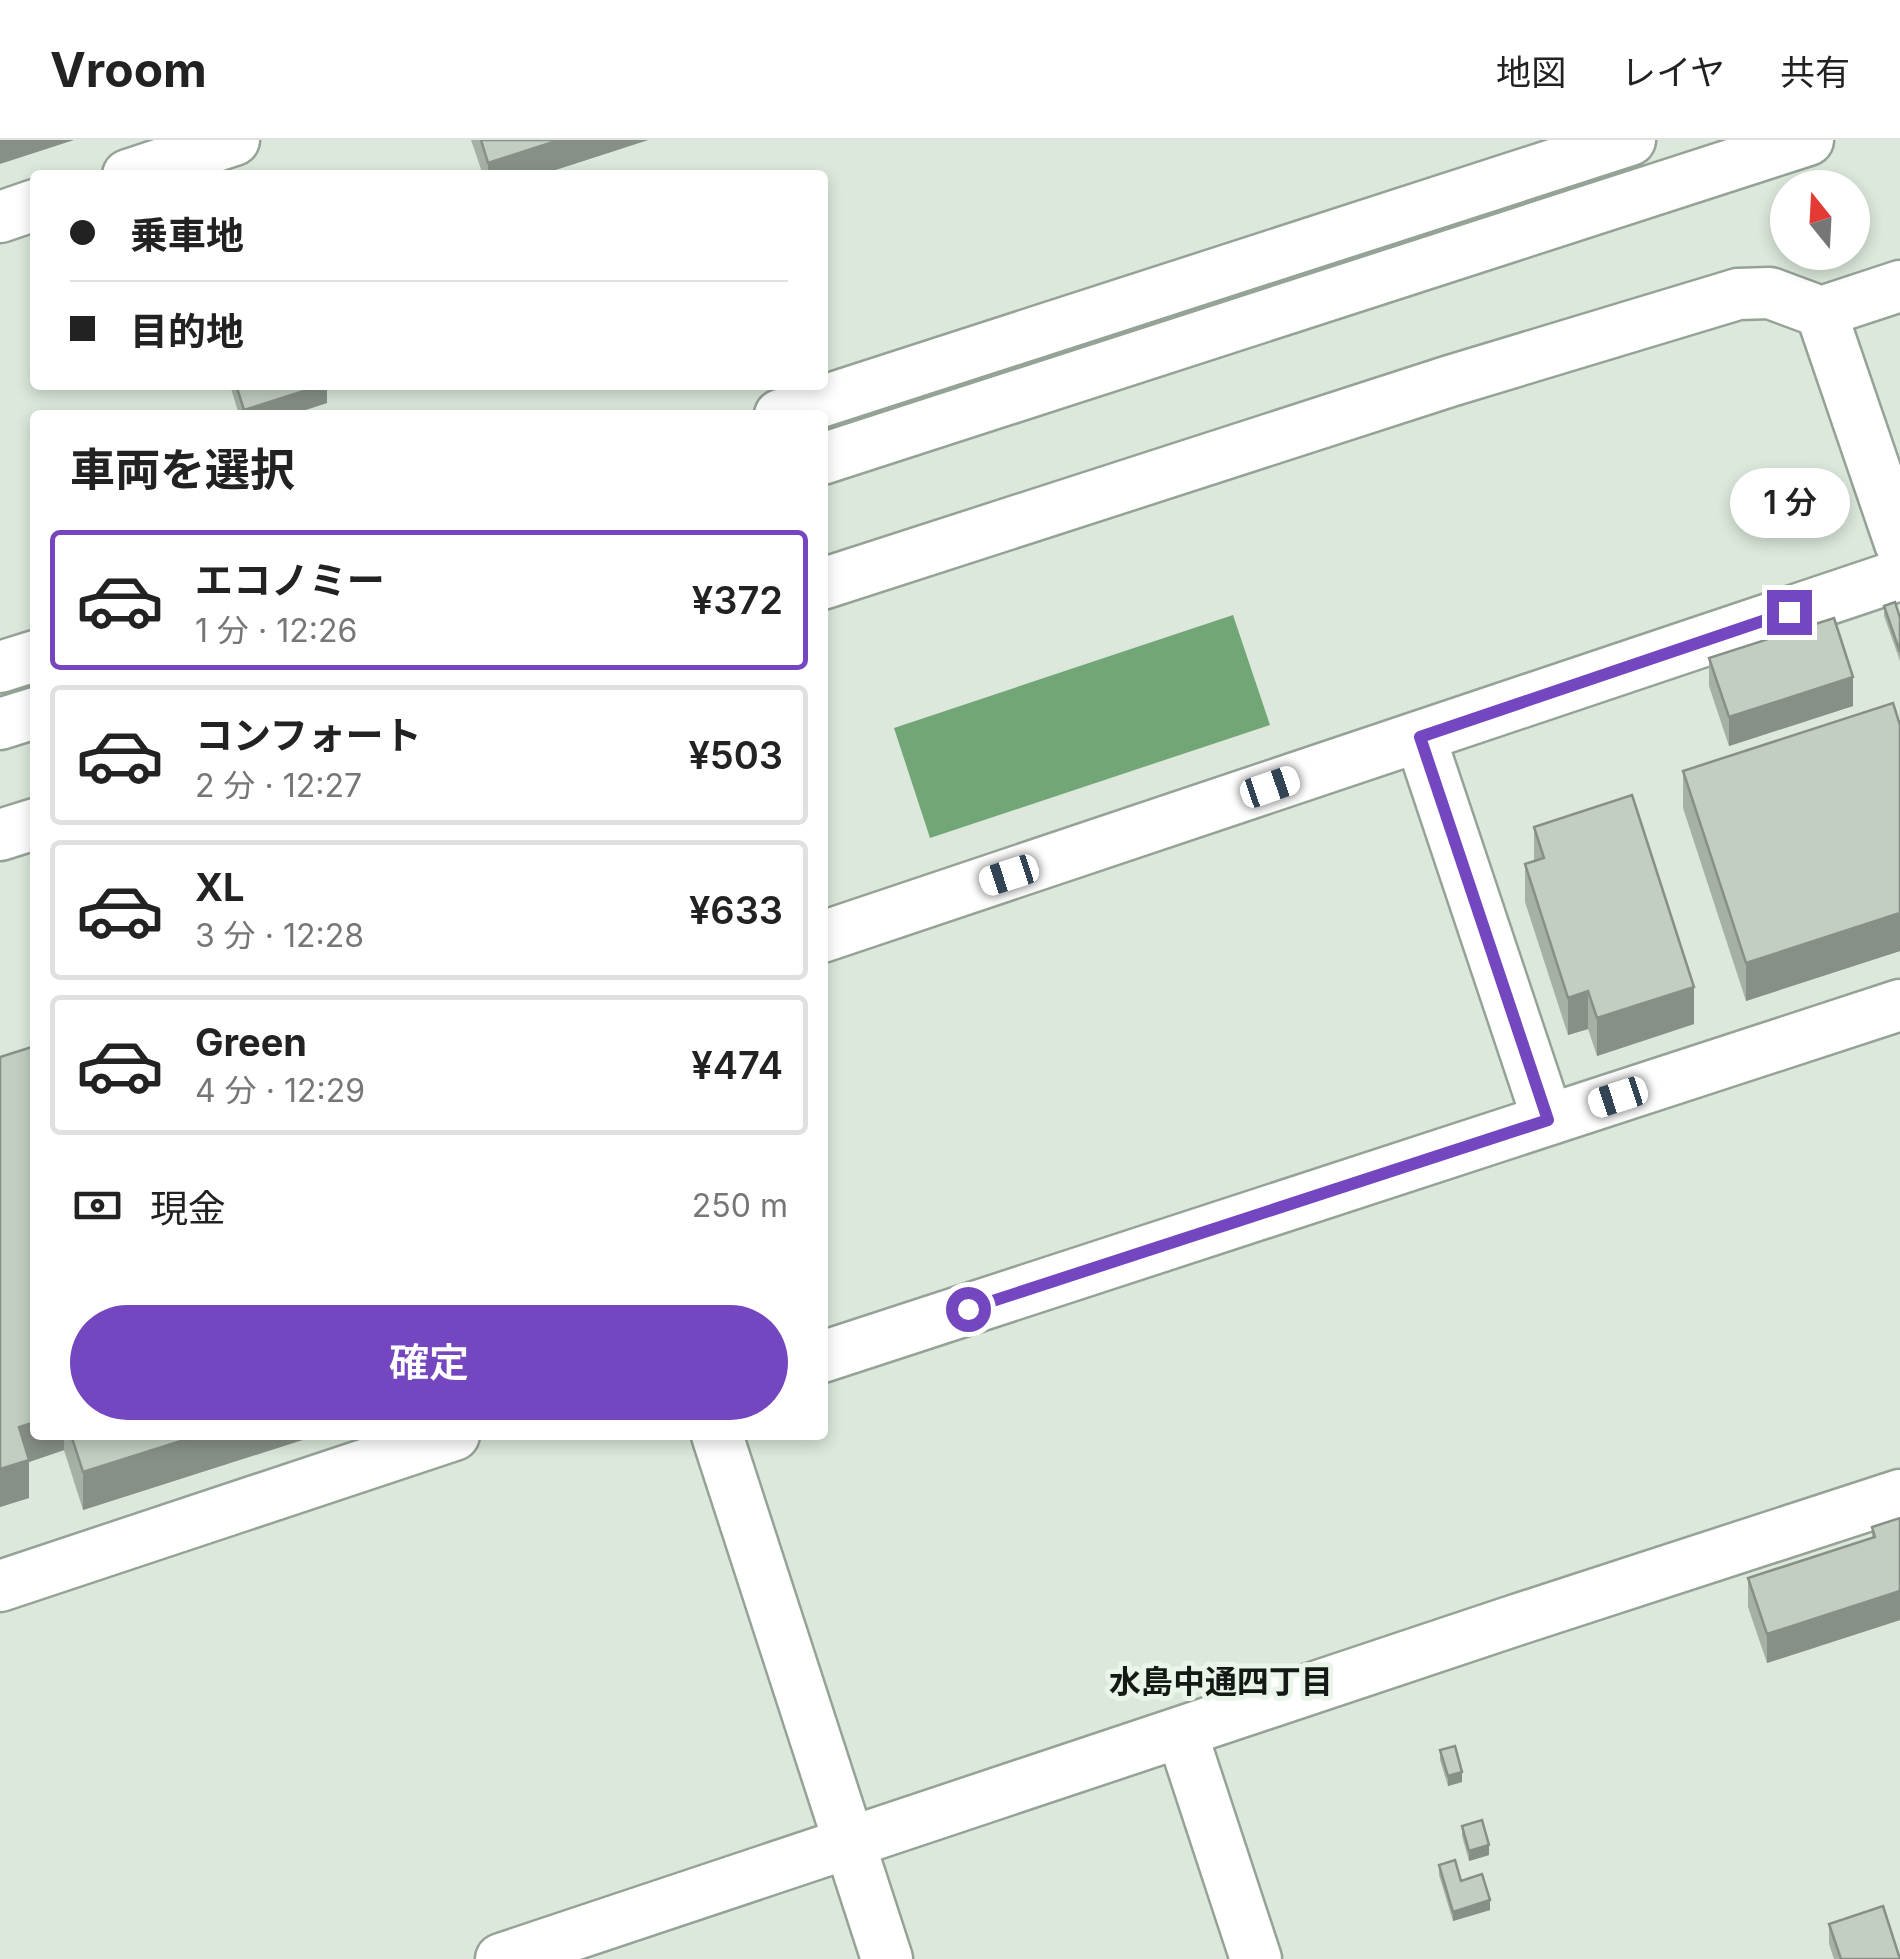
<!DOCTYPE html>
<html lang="ja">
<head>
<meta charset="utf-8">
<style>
  :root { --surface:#fff; --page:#f2f2f2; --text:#222; --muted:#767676; --line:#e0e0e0; --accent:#7447c0 }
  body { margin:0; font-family:Inter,"Noto Sans JP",sans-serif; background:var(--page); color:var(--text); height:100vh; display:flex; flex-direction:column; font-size:38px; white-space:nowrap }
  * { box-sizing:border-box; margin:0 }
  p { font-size:32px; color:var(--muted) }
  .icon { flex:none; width:55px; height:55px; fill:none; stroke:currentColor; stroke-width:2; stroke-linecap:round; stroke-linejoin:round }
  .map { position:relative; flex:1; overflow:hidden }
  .drawer { position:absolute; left:30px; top:270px; width:798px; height:1030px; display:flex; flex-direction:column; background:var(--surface); border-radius:10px; box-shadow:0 5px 15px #0003 }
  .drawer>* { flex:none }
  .hud { position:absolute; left:30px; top:30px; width:798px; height:220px; border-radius:10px; box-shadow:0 5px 15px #0003; display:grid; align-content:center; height:220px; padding:0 40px; background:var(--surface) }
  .needle { width:65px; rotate:342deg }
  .fabs { position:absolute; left:1770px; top:30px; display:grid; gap:20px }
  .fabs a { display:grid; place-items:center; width:100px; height:100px; border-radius:50%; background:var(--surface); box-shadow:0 5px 15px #0003; font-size:50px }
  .end { position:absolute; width:45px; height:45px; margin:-22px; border:12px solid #7447c0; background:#fff; box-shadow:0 0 0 5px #fff }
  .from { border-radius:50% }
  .bubble { position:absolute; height:70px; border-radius:35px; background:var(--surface); box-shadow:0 5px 15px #0003; font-size:32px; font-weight:600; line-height:70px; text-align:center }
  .car { position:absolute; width:30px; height:60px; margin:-30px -15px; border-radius:12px; box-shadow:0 0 8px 2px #0007; background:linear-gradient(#fff 24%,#345 0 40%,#fff 0 76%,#345 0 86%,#fff 0) }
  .hud b { display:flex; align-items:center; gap:35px; height:95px; font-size:38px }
  .hud b+b { border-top:2px solid var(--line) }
  .hud i { width:25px; height:25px; background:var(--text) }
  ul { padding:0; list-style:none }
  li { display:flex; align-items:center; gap:30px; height:140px; margin:0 20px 15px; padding:0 20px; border:5px solid var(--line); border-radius:10px }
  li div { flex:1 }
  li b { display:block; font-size:38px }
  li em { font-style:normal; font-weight:600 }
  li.active { border-color:var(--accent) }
  li>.icon { width:90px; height:90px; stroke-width:1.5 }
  h2 { padding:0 40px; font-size:45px; line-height:120px }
  .pay { display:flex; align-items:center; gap:25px; height:110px; padding:0 40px; font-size:38px }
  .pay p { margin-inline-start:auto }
  .cta { display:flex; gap:20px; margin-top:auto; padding:20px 40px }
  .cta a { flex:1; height:115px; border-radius:60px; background:var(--accent); color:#fff; font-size:40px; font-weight:600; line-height:115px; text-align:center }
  header { display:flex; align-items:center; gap:60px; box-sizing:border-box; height:140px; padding:0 50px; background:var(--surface); border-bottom:2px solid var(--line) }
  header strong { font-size:48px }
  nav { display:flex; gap:55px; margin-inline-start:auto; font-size:35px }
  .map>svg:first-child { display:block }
  .water { fill:#73a677 }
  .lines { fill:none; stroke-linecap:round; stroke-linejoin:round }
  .minor-casing { stroke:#95a296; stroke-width:55 }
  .minor { stroke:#fff; stroke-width:50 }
  .wall { fill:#a6b1a6 }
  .shaded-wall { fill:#879087 }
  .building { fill:#c1cec1; stroke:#879087; stroke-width:2.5 }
  .route { stroke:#7447c0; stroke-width:12 }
  .labels { text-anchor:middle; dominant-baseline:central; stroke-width:10; stroke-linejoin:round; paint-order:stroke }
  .neighbourhood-label { font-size:32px; font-weight:bold; fill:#151915; stroke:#e8f5e8 }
</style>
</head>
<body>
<header>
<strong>Vroom</strong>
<nav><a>地図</a><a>レイヤ</a><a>共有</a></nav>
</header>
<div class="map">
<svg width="1900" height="1819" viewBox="0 0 1900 1819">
  <rect width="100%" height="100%" fill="#dbe8db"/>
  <path class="water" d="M1233 475 1270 585 930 698 894 588Z"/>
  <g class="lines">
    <g class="minor-casing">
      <path id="minor" d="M128 35 234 0
        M0 77 35 65
        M1821 172 1900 403
        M780 275 1630 0
        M822 319 1808 0
        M822 444 1450 241 1738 154 1770 153 1821 172 1900 146
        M0 527 35 516
        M0 584 35 573
        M1420 597 1548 980
        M0 695 35 684
        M822 797 1900 435
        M822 1217 1900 865
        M717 1295 887 1819
        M0 1446 454 1295
        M1182 1594 1256 1819
        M501 1819 1513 1481 1900 1355"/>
    </g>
    <use href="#minor" class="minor"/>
  </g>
  <path class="wall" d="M471 0H648L540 35H483Z
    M230 245H327V263L290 275H239Z
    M1884 466 1900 478V521L1884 476Z
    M1709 518 1853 566 1729 606 1709 546Z
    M1900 585V811L1746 861 1683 668V631Z
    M1534 687 1694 884 1597 916 1588 889 1568 895 1525 762V724L1534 721Z
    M35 1295H318L83 1370 64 1310 29 1322V1358L0 1367Z
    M1900 1378V1480L1767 1523 1748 1467V1438L1872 1398V1387Z
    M1440 1610 1462 1642 1448 1646 1440 1620Z
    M1462 1686 1489 1715 1469 1721 1462 1696Z
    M1439 1725 1461 1741 1490 1770 1453 1781 1439 1735Z
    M1829 1784 1900 1819H1834L1829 1804Z"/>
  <path class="shaded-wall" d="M0 0H74L0 24Z
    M559 0H648L540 35H488V23Z
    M323 245H327V263L290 275H244V270Z
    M1853 537V566L1729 606V577Z
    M1900 773V811L1746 861V823Z
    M1694 847V884L1597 916V878Z
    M1588 851V889L1568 895V858Z
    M35 1282V1295H64V1310L29 1322V1358L0 1367V1329L19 1287Z
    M200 1295H318L83 1370V1332Z
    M1900 1451V1480L1767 1523V1494Z
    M1462 1632V1642L1448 1646V1636Z
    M1489 1705V1715L1469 1721V1711Z
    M1490 1760V1770L1453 1781V1772Z"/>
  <path class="building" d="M481 0H559L488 23Z
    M236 245H323L244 270Z
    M1895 462 1900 478V512L1884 466Z
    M1834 478 1853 537 1729 577 1709 518Z
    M1893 563 1900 585V773L1746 823 1683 631Z
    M1632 655 1694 847 1597 878 1588 851 1568 858 1525 724 1544 718 1534 687Z
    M35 906V1282L19 1287 29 1320 0 1329V917Z
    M71 1295H200L83 1332Z
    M1900 1378V1451L1767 1494 1748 1438 1875 1397 1872 1387Z
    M1455 1606 1462 1632 1448 1636 1440 1610Z
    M1482 1680 1489 1705 1469 1711 1462 1686Z
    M1455 1720 1461 1741 1482 1734 1490 1760 1453 1772 1439 1725Z
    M1883 1766 1900 1819H1841L1829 1784Z"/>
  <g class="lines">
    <path class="route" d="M968 1169 1548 980 1420 597 1789 472"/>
  </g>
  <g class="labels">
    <g class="neighbourhood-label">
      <text x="1221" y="1541">水島中通四丁目</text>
    </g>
  </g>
</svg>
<div class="fabs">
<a><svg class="needle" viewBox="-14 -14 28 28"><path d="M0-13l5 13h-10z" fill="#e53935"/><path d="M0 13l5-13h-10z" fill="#767676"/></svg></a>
</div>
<i class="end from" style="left:968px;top:1169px"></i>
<i class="end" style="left:1789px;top:472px"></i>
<div class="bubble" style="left:1730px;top:328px;width:120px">1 分</div>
<i class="car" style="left:1270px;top:647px;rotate:71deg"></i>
<i class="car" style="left:1009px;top:735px;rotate:252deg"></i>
<i class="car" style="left:1618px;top:957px;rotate:252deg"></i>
<div class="hud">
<b><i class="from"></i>乗車地</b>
<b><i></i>目的地</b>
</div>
<section class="drawer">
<h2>車両を選択</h2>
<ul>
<li class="active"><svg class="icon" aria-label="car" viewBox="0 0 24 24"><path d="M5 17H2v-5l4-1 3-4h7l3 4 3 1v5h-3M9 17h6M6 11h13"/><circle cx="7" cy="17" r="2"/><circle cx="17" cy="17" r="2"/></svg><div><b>エコノミー</b><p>1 分 · 12:26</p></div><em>¥372</em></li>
<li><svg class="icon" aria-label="car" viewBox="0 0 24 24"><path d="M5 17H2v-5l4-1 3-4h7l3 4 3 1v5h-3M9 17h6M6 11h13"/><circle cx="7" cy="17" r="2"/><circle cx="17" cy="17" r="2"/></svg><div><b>コンフォート</b><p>2 分 · 12:27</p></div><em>¥503</em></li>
<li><svg class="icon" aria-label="car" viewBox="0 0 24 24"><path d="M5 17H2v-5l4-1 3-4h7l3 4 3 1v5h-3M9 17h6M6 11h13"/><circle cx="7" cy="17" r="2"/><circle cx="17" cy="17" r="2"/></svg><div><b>XL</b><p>3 分 · 12:28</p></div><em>¥633</em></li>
<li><svg class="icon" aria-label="car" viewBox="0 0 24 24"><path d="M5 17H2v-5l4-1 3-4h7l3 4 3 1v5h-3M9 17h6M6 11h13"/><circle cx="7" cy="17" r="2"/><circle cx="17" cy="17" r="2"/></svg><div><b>Green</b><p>4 分 · 12:29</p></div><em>¥474</em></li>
</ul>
<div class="pay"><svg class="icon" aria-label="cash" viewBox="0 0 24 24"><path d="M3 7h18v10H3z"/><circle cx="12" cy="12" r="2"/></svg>現金<p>250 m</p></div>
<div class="cta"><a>確定</a></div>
</section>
</div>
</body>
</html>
